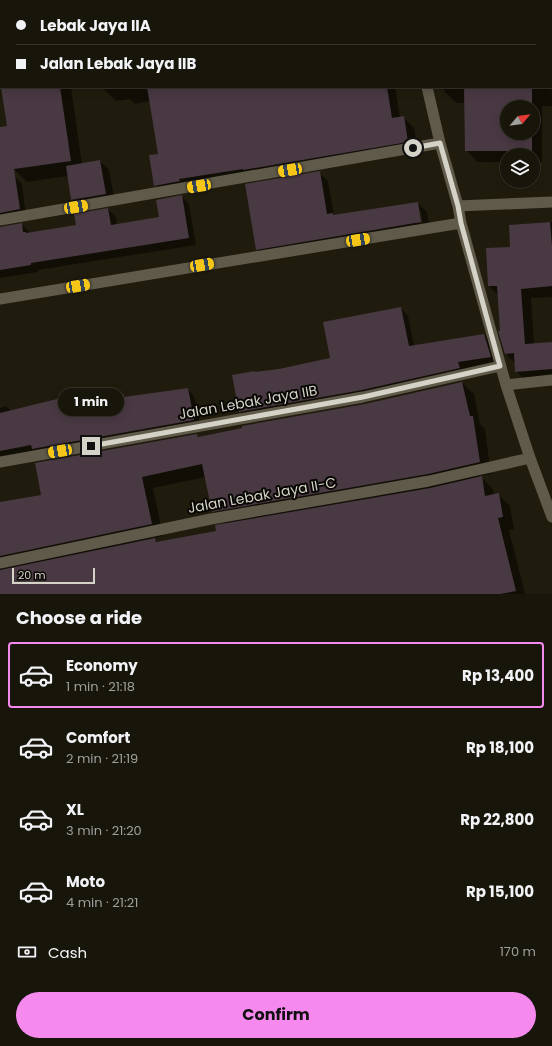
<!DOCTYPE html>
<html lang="en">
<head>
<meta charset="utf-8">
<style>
  :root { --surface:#18150a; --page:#211e13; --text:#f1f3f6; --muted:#9f9f9c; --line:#36342b; --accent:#f589ee }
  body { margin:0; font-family:Poppins,sans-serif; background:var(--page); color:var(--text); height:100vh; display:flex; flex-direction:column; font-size:15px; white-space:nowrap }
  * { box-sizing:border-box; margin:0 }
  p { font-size:13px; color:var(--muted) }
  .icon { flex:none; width:22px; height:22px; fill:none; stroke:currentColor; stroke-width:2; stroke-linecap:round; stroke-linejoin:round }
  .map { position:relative; height:594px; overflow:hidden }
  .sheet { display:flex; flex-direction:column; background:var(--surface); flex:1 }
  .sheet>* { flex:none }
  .hud { position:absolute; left:0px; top:0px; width:552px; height:88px; box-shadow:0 2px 10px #0003,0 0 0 1px var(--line); display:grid; align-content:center; height:88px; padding:0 16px; background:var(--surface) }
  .needle { width:26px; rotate:61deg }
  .controls { position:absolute; left:500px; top:100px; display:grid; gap:8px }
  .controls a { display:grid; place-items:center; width:40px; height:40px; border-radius:50%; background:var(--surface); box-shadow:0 2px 10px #0003,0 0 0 1px var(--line); font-size:20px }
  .scale { position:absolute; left:12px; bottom:10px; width:83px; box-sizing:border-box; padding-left:4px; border:2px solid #d5d2c8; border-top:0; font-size:11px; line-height:14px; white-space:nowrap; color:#d5d2c8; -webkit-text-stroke:3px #080703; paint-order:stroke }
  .end { position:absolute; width:18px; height:18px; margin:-9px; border:5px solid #d5d2c8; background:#111; box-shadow:0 0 0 2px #111 }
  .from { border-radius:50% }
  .bubble { position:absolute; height:28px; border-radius:14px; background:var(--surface); box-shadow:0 2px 10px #0003,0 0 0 1px var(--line); font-size:13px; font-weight:700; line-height:28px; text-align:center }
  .car { position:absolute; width:12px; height:24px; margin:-12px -6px; border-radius:5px; box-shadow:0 0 3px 1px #0007; background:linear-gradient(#f5c518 24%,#345 0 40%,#f5c518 0 76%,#345 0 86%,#f5c518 0) }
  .hud b { display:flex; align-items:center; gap:14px; height:38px; font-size:15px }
  .hud b+b { border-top:1px solid var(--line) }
  .hud i { width:10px; height:10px; background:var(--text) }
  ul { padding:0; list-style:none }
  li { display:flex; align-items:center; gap:12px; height:66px; margin:0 8px 6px; padding:0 8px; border:2px solid transparent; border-radius:4px }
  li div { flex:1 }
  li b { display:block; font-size:15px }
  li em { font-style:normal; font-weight:700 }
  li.selected { border-color:var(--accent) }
  li>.icon { width:36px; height:36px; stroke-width:1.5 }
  h2 { padding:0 16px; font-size:18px; line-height:48px }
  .pay { display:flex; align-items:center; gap:10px; height:44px; padding:0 16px; font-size:15px }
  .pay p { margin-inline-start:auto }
  .primary-button { display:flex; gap:8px; margin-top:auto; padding:8px 16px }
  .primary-button a { flex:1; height:46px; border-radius:24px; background:var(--accent); color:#111; font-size:16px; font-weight:700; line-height:46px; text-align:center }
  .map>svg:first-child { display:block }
  .shadow { fill:#0007; fill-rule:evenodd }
  .building { fill:#493943 }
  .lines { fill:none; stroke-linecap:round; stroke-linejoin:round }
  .minor { stroke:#5f5a49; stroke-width:11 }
  .route { stroke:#d5d2c8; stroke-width:5 }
  .labels { text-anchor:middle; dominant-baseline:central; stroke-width:4; stroke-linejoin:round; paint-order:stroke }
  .street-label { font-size:14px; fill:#d5d2c8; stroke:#080703 }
</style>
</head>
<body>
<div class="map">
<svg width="552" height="594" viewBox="0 0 552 594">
  <rect width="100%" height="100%" fill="#201c0d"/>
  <path class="shadow" d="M0 0H98V1H1L0 12Z
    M321 0H376V1H321Z
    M551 27 552 106H542V162H533V155H507V162H477L466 150 465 103H456L445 92 443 87H551ZM507 107H533V133H507Z
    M2 87H71L82 164 100 161 109 170 115 203 81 209 72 200 68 176 27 182 14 169Z
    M104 87H395L400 117H403L414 128 418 152 166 196 155 185 159 155 150 101 135 104 130 99 116 101 105 90Z
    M319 172 328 181 334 216 418 203 427 212 430 231 266 258 257 249ZM418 211H421L423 227H421Z
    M14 176 22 184 26 217 1 225 0 228 21 224 29 232V234L77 226 108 209 116 217 117 225 160 218 181 196 189 204 196 245 38 270V272L0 278V178Z
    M552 222V297L531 298 534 344 552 343V380L526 381 516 371V364L506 354 501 332 498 295 489 286 511 247 510 225Z
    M401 308 408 316 414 346 484 335 492 342 498 364 248 419 240 412 256 373 279 370 331 359Z
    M462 383 474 394 480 424 485 429 491 474 480 476 493 489 494 495 498 494 510 506 514 529 509 530 525 594H0V505L42 495 197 435 199 437 365 405ZM206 477 213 511 226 524 217 531 159 543 153 538 163 536 153 488Z
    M188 389 194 396 201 427 0 458V408L6 406 11 411 65 398 72 405 123 395 126 398Z"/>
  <path class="building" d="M1 87H60L71 161 14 169 20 209 0 213V127L7 126Z
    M147 87H387L392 118 404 116 408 142 243 170V169L179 179 180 181 154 186 149 155 158 154Z
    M464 87H532V107H507V133H532V151H465Z
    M100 160 106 194 71 200 66 166Z
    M320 171 327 214 333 213V215L418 202 421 222 256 250 245 184Z
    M182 195 189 238 31 263V265L0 270V227L22 223 23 232H26V233L76 225 74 214 108 208 111 225 159 217 156 200Z
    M550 222 552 246V286L521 289 525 344 552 342V369L515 372 514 353 505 354 498 331H500L497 286H488L486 248 510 247 509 225Z
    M401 307 409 346 484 334 491 357 458 362 460 368 362 390 239 412 232 375 255 371V372L279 369 330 358 323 322Z
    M462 382 470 416H473L480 462 428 474 212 512 202 464 142 477 152 524 0 556V502L41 495 35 463 197 434 198 437 242 428V426L365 404Z
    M188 388 194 420 32 449 31 445 0 451V413L65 397 67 405 124 394V397Z
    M482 476 485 496 499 493 503 517 498 518 516 591 500 594H0V570L155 538 156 542 216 531 215 525 430 488Z"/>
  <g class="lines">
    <path class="minor" d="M408 0V1
      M217 1 223 0
      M0 34H1
      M427 87 440 143 458 206 461 223 506 385 530 458 552 517
      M458 206 552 202
      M0 220 440 143
      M0 299 461 223
      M506 385 552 380
      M0 462 363 397 500 366
      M0 563 211 519 429 481 530 458"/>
  </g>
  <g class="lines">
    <path class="route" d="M91 446 363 397 500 366 461 223 458 206 440 143 413 148"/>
  </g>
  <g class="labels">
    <g class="street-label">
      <text transform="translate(248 402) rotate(-10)">Jalan Lebak Jaya IIB</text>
      <text transform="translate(262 495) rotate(-10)">Jalan Lebak Jaya II-C</text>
    </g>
  </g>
</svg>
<div class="controls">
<a><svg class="needle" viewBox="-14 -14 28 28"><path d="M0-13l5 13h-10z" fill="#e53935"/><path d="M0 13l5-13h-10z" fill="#9f9f9c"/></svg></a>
<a><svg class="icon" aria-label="layers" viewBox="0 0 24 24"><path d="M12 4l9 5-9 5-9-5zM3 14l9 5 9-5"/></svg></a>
</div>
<div class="scale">20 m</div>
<i class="end from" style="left:413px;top:148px"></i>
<i class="end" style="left:91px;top:446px"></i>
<div class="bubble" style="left:58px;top:388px;width:66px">1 min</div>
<i class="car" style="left:290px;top:170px;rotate:260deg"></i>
<i class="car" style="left:199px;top:186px;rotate:260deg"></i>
<i class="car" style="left:76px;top:207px;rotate:80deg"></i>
<i class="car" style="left:358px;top:240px;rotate:81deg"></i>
<i class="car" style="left:202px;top:265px;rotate:80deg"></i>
<i class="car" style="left:78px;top:286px;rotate:80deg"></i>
<i class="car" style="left:60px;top:451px;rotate:260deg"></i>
<div class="hud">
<b><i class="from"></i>Lebak Jaya IIA</b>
<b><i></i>Jalan Lebak Jaya IIB</b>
</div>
</div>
<section class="sheet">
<h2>Choose a ride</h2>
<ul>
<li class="selected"><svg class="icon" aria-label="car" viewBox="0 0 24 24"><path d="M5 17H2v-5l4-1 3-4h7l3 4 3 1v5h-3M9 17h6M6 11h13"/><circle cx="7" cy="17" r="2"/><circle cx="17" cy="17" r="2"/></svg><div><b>Economy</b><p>1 min · 21:18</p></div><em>Rp 13,400</em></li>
<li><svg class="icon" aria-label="car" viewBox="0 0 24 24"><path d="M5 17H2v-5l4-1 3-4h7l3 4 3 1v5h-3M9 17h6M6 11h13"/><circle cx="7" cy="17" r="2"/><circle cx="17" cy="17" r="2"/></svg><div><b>Comfort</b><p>2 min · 21:19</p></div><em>Rp 18,100</em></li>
<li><svg class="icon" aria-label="car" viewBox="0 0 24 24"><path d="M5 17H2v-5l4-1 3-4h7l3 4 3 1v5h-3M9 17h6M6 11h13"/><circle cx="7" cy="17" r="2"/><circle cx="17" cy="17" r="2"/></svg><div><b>XL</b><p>3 min · 21:20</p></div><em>Rp 22,800</em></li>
<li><svg class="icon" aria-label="car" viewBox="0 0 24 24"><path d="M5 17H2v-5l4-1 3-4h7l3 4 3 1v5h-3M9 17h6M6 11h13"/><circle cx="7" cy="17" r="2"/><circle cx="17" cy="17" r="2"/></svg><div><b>Moto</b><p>4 min · 21:21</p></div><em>Rp 15,100</em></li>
</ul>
<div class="pay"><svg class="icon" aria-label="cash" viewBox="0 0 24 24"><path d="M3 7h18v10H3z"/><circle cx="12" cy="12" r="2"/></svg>Cash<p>170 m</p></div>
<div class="primary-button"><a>Confirm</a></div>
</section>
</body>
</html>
